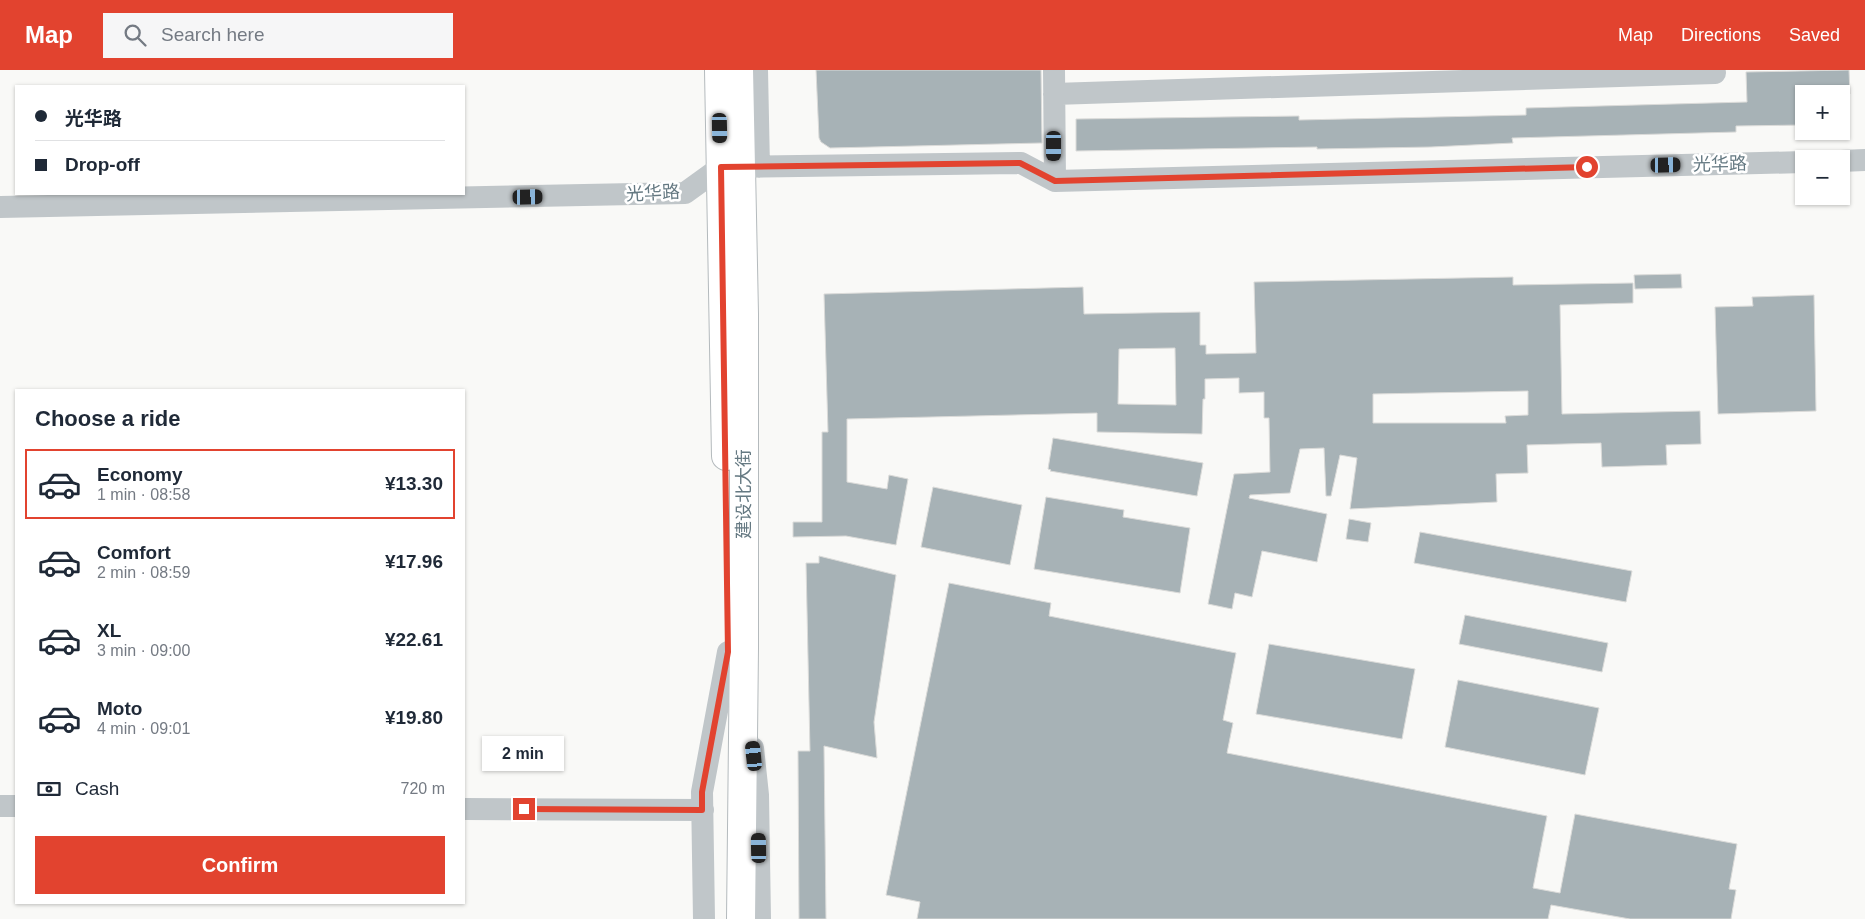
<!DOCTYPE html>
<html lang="en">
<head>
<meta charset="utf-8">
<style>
  :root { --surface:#fff; --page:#f6f6f7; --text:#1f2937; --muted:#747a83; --line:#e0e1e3; --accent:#e2432f }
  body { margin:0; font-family:Arial,"Noto Sans SC",sans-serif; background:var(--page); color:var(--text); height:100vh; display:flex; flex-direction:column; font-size:19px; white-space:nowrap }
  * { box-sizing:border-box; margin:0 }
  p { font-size:16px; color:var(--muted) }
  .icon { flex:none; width:28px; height:28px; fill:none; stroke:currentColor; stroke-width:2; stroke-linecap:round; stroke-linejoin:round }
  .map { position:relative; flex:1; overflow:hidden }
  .sheet { position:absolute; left:15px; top:319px; width:450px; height:515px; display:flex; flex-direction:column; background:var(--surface); border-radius:0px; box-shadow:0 1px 4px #0004 }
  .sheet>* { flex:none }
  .banner { position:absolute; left:15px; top:15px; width:450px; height:110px; border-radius:0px; box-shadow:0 1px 4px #0004; display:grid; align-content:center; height:110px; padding:0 20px; background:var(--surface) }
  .buttons { position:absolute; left:1795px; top:15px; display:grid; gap:10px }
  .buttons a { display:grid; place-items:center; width:55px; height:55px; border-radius:0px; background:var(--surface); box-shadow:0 1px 4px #0004; font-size:25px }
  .end { position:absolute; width:22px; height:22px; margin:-11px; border:6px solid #e2432f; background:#fff; box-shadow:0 0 0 2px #fff }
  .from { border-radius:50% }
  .bubble { position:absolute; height:35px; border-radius:0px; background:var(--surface); box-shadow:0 1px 4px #0004; font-size:16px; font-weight:700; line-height:35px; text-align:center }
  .car { position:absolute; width:15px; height:30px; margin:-15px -8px; border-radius:6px; box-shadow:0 0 4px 1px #0007; background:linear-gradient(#222 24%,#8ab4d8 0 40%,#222 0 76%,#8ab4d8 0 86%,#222 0) }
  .banner b { display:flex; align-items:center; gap:18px; height:48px; font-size:19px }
  .banner b+b { border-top:1px solid var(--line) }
  .banner i { width:12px; height:12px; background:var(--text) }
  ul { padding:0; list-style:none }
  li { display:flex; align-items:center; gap:15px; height:70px; margin:0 10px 8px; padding:0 10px; border:2px solid transparent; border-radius:0px }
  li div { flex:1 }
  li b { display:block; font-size:19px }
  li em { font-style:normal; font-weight:700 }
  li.current { border-color:var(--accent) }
  li>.icon { width:45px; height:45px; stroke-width:1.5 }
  h2 { padding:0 20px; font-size:22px; line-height:60px }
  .pay { display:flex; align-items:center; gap:12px; height:55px; padding:0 20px; font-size:19px }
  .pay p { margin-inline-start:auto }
  .action { display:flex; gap:10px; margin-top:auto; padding:10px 20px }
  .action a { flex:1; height:58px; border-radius:0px; background:var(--accent); color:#fff; font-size:20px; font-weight:700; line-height:58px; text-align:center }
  header { display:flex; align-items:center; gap:30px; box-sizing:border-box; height:70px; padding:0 25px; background:var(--accent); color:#fff }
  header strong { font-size:24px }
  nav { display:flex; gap:28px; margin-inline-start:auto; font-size:18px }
  .search { width:350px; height:45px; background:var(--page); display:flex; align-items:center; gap:12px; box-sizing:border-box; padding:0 18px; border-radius:0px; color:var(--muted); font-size:19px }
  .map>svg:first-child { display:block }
  .building { fill:#a7b2b6; stroke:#dbdbd9; fill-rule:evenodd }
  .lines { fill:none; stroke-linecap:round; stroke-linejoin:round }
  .major-casing { stroke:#b4babd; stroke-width:30 }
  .minor { stroke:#c0c6c9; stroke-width:22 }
  .major { stroke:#fff; stroke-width:28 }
  .route { stroke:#e2432f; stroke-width:6 }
  .labels { text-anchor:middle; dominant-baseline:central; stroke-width:5; stroke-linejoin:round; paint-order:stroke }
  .street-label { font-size:18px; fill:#657982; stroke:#fff }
</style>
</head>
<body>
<header>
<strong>Map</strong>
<div class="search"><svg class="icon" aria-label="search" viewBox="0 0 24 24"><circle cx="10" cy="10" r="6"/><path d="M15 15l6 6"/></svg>Search here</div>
<nav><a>Map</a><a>Directions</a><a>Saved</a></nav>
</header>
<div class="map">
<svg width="1865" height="849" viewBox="0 0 1865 849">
  <rect width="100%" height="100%" fill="#f9f9f7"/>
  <path class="building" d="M816 0H1041L1042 73 830 78 821 72 819 68Z
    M1849 0 1850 24H1804V55L1736 56V62L1512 68 1513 73 1431 77 1317 79V77L1076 81V49L1299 46V50L1526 45V38L1747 32 1746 2Z
    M1681 204 1682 218 1635 219 1634 205Z
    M1513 207V215L1633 213V233L1560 235 1562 344 1700 341 1701 374 1666 375 1667 395 1602 397 1601 373 1527 375 1528 403 1496 404 1497 432 1350 439 1357 388 1340 385 1331 426H1326L1324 378 1300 379 1290 423 1250 425 1249 428 1327 444 1317 492 1262 481 1252 527 1235 523 1232 539 1208 534 1234 404 1270 402 1269 348H1264V322L1239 323V308L1205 309V329H1203L1202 364 1097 362V343L847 349V412L887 419 889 405 908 409 896 475 846 466 793 467V452H822V362H828L824 224 1083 217 1084 244 1200 242V275H1206V284L1256 283 1254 212ZM1175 278 1176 335 1118 334 1119 279ZM1528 321V345L1505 346 1506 353H1373V324Z
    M1814 225 1816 341 1718 344 1715 237 1753 236 1752 227Z
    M1053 368 1203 393 1197 426 1050 401 1051 400 1048 399Z
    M933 417 1022 435 1010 495 921 477Z
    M1046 427 1124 440 1123 447 1190 458 1180 523 1034 499Z
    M1349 449 1371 453 1368 472 1346 469Z
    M1420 462 1632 501 1626 532 1414 493Z
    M819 486 896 505 874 652 877 688 824 676 826 849H799L798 681H810L806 493H819Z
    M949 513 1051 533 1049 546 1236 583 1223 650 1233 653 1227 683 1547 746 1533 818 1560 823 1575 744 1737 774 1729 819 1736 820 1731 849H1630L1551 835 1548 849H917L920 832 886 825Z
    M1465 545 1608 573 1602 602 1459 574Z
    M1269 574 1415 599 1402 669 1256 644Z
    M1458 610 1599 638 1585 705 1445 677Z"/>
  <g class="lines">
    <g class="major-casing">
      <path id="major" d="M719 0 726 386
        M739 0 744 244V578L741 849"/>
    </g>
    <path class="minor" d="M757 0 759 97
      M1054 0 1055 111
      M1054 24 1715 3
      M1841 91 1865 90
      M0 137 685 123 721 97 1021 93 1055 111 1804 92
      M753 678 758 725 760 849
      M0 736H16
      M464 739 703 740
      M704 849 702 722 728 582"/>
    <use href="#major" class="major"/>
  </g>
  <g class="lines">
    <path class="route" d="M524 739 702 740V722L728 582 721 97 1020 93 1055 111 1587 97"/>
  </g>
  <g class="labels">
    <g class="street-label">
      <text transform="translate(1720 94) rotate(-1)">光华路</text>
      <text transform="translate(653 123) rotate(-3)">光华路</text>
      <text transform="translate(744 424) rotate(-90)">建设北大街</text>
    </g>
  </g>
</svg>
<div class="buttons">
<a>+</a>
<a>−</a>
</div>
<i class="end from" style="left:1587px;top:97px"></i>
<i class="end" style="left:524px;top:739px"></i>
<div class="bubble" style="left:482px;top:666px;width:82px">2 min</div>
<i class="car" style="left:720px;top:58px;rotate:179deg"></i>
<i class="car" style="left:1054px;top:76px;rotate:180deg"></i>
<i class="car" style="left:1666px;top:95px;rotate:89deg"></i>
<i class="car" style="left:528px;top:127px;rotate:89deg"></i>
<i class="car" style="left:754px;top:686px;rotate:354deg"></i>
<i class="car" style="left:759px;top:778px;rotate:359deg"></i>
<div class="banner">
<b><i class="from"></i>光华路</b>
<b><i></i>Drop-off</b>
</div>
<section class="sheet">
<h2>Choose a ride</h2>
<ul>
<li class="current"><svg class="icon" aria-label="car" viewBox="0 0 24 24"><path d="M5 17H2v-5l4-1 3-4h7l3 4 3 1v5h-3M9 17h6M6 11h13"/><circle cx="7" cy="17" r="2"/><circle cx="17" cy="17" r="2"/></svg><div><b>Economy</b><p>1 min · 08:58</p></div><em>¥13.30</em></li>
<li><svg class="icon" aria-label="car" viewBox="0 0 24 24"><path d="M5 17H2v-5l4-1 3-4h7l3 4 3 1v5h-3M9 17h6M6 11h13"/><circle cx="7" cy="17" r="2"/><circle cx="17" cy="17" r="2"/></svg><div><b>Comfort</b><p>2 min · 08:59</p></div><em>¥17.96</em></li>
<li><svg class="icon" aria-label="car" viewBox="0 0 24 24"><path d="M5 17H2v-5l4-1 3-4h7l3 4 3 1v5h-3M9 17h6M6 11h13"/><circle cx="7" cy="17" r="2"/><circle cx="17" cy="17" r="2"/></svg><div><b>XL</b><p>3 min · 09:00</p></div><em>¥22.61</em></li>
<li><svg class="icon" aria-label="car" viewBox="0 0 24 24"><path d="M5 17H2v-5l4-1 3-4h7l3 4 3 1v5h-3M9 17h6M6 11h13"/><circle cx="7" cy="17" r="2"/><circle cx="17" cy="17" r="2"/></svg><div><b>Moto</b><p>4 min · 09:01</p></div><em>¥19.80</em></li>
</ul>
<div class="pay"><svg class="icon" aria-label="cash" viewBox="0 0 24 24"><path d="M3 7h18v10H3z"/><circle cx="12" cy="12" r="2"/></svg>Cash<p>720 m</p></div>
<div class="action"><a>Confirm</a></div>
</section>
</div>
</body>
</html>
